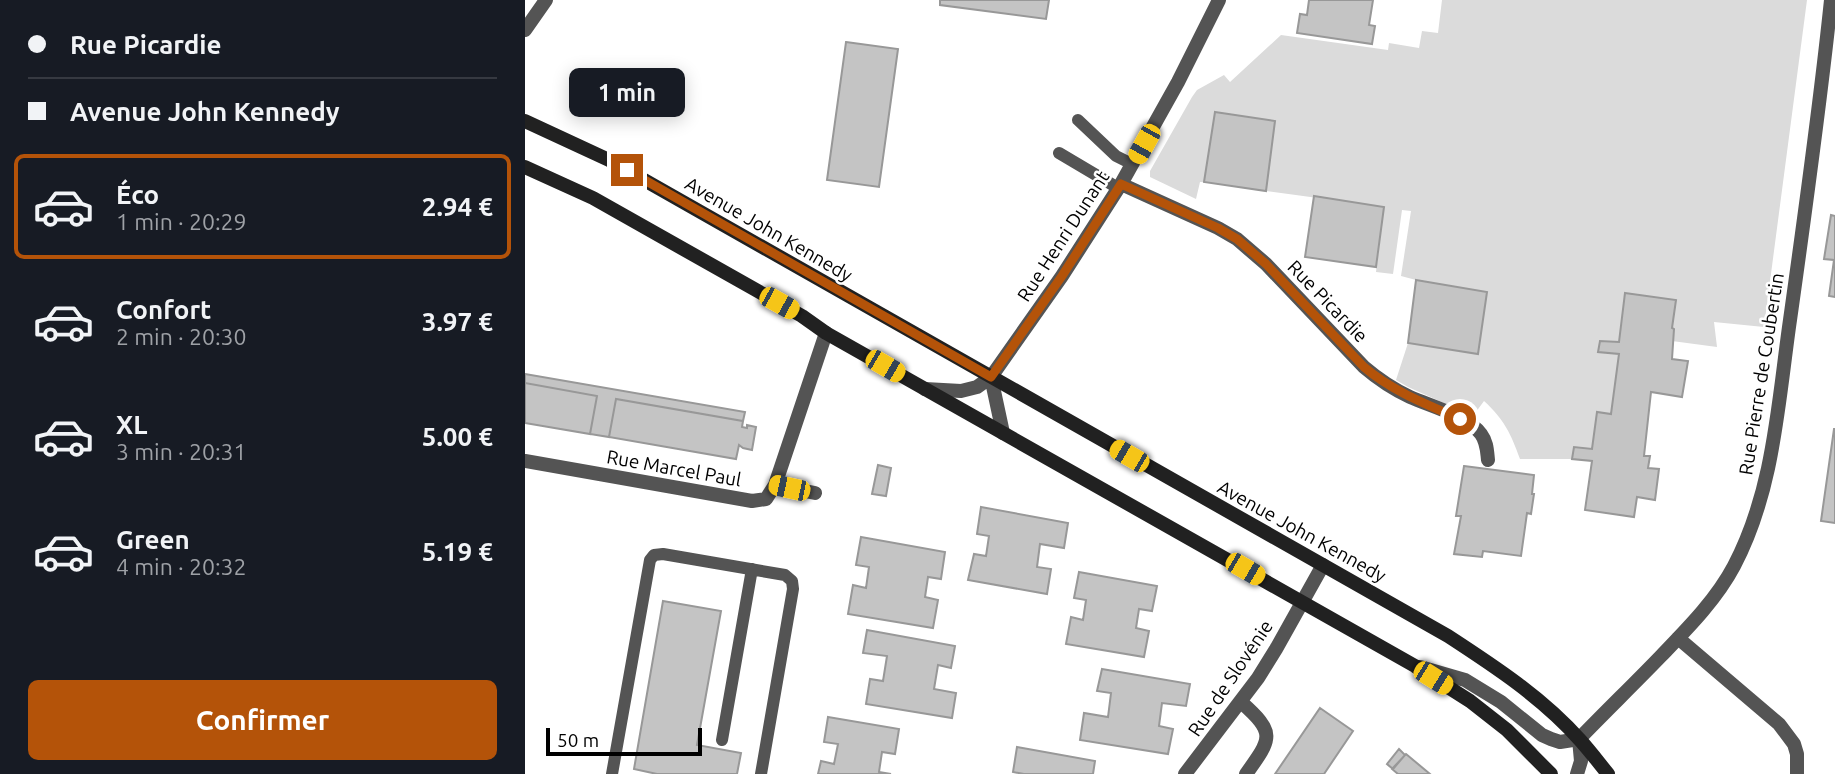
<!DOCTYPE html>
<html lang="fr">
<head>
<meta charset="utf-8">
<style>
  :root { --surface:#171b24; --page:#20242c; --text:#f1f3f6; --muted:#9ea1a6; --line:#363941; --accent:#b45309 }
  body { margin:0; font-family:Ubuntu,sans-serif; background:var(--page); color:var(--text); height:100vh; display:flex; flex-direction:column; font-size:26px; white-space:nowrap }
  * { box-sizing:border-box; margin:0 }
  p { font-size:23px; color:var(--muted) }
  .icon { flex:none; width:38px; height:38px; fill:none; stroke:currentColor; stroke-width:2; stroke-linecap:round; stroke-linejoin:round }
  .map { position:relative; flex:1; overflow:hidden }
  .side { display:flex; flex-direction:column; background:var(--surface); width:525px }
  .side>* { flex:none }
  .top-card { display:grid; align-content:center; height:154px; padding:0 28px; background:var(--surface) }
  .scale { position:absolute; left:21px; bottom:18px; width:156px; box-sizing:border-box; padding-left:7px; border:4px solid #000; border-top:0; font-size:19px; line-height:24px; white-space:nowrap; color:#000; -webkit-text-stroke:5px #fff; paint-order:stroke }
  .end { position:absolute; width:32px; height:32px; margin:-16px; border:9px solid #b45309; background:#fff; box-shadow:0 0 0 4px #fff }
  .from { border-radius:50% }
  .bubble { position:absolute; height:49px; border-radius:10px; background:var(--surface); box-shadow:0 4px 18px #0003; font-size:23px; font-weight:600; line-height:49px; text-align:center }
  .car { position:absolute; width:21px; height:42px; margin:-21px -10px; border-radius:9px; box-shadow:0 0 5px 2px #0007; background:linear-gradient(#f5c518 24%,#345 0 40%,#f5c518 0 76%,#345 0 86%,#f5c518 0) }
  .top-card b { display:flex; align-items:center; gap:24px; height:66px; font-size:26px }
  .top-card b+b { border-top:2px solid var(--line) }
  .top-card i { width:18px; height:18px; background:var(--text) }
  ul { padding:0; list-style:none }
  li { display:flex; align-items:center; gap:21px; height:105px; margin:0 14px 10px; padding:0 14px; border:4px solid transparent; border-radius:10px }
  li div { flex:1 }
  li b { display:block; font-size:26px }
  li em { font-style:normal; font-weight:600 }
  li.active { border-color:var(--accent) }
  li>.icon { width:63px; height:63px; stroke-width:1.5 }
  .cta { display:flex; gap:14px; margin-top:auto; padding:14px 28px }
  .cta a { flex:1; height:80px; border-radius:10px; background:var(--accent); color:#fff; font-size:28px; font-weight:600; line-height:80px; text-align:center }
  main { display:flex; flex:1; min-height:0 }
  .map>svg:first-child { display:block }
  .green { fill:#dbdbdb }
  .building { fill:#c4c4c4; stroke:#989898; stroke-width:2 }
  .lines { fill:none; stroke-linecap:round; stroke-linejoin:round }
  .service { stroke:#545454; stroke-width:12 }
  .minor { stroke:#545454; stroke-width:14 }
  .secondary { stroke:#212121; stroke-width:14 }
  .route { stroke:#b45309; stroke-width:9 }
  .labels { text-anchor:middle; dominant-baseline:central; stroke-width:5; stroke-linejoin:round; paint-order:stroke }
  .street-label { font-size:19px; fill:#000; stroke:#fff }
</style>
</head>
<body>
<main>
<section class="side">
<div class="top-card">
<b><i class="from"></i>Rue Picardie</b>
<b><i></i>Avenue John Kennedy</b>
</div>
<ul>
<li class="active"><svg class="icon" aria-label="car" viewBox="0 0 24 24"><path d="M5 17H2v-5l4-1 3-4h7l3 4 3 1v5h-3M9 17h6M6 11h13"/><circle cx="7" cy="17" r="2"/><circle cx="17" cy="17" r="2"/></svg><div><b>Éco</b><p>1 min · 20:29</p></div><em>2.94 €</em></li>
<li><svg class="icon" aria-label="car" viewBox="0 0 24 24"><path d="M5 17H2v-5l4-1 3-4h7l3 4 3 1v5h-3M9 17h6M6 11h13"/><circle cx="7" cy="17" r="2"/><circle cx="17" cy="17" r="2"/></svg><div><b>Confort</b><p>2 min · 20:30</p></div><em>3.97 €</em></li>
<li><svg class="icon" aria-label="car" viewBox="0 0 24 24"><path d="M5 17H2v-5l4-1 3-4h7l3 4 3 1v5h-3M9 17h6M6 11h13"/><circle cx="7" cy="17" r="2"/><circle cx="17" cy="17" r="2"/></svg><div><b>XL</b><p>3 min · 20:31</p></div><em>5.00 €</em></li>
<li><svg class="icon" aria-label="car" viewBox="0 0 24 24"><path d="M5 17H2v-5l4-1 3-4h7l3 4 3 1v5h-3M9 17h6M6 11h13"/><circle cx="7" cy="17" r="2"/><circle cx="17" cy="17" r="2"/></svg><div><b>Green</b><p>4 min · 20:32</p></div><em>5.19 €</em></li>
</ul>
<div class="cta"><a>Confirmer</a></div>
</section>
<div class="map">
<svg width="1310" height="774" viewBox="0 0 1310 774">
  <rect width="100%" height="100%" fill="#fff"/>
  <path class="green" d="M917 0H1282L1239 327 1189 322 1192 347 1147 341 1149 329 1147 328 1150 300 1101 293 1094 342 1075 341 1073 351 1094 354 1086 414 1072 412 1067 449 1049 447 1047 459H995C986 434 979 419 959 401L948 416 883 387 871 380 883 343 952 354 962 292 891 280 876 276 886 211 877 210 868 274 851 272 859 207 741 191 750 121 690 113 679 182H675L671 199 625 177V171L667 97 672 90 699 75 705 82 756 35 863 50 864 43 894 48 897 31 913 33Z"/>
  <path class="building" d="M415 0H524L521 19 415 5Z
    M784 0H848L844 25 850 26 847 44 772 33 775 14 782 15Z
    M321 42 373 49 354 187 302 180Z
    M690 112 750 121 741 191 679 182Z
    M789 196 859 207 851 267 780 257Z
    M1306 215 1310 216V297L1304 296 1309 260 1299 259Z
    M891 280 962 292 953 354 883 343Z
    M1100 293 1151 300 1147 328 1149 329 1147 359 1163 361 1157 397 1126 392 1119 456H1125L1123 468 1134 469 1130 500 1112 497 1109 517 1060 510 1067 461 1047 459 1049 447 1067 449 1072 412 1086 414 1094 354 1073 352 1075 341 1094 342Z
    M0 374 220 412 218 421 91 399 84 437 65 434 72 396 0 383Z
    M0 383 72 396 65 434 0 423Z
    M91 399 218 421 217 427 222 428V425L231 427 227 450 218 448 214 445 211 459 84 437Z
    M1309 429H1310V523L1296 521Z
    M353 465 366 468 361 496 347 494Z
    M939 466 1009 475 1007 494H1009L1006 514 1002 513 996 556 958 551 957 557 929 554 936 516H931Z
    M456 507 543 523 539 548 515 544 512 567 526 569 522 594 443 580 449 554 461 556 464 536 452 534Z
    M336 537 420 552 416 579 403 577 400 597 413 600 408 628 323 614 328 585 341 588 344 567 331 565Z
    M554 572 632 586 627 611 614 609 611 628 624 631 619 657 541 644 546 617 558 620 561 600 549 598Z
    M138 601 196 611 172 745 216 753 212 774H132L109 769Z
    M342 630 430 646 426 668 413 665 409 689 431 693 427 718 341 704 345 679 358 681 362 656 338 653Z
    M577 669 665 684 661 706 637 703 634 726 648 729 643 754 555 740 559 713 583 717 586 693 572 691Z
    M795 708 828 731 799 774H750Z
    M303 717 374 729 370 754 357 752 354 772 366 774H293L296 761 309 764 313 744 299 742Z
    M492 747 570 761 568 774H499L488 772Z
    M874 749 880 755 868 769 862 764Z
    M881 754 905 774H873L867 769Z"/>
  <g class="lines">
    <path class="service" d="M553 120 591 156 607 164
      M534 153 593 188
      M197 740 227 569
      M87 774 125 560 129 555 138 554 260 575 267 581 268 589 236 774"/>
    <path class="minor" d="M0 30 21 0
      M596 184 693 228 712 239 741 264 839 367C853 379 868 389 885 397 905 406 943 416 956 434 962 442 962 451 963 460
      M466 377 478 433
      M400 389 436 391 452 387 466 377 537 276 596 184 653 82 694 0
      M0 461 227 501 241 499 250 485 301 333
      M250 485 290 493
      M1153 638 1254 724 1269 744 1272 754V774
      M895 667 940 680 976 702 1017 735 1026 739 1035 742 1054 739
      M716 702C751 733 747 738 721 774
      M660 774 733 678 751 649 798 565
      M1052 774 1056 761 1054 739C1081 711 1109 684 1136 656 1162 629 1191 600 1209 566 1249 490 1253 403 1265 320 1280 213 1295 107 1306 0"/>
    <path class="secondary" d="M0 121 84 160 923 636C969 666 1018 698 1055 740 1065 751 1074 763 1083 774
      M0 167 68 198 277 316 301 333 890 666 945 701 982 730 1026 774"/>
  </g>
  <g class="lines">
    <path class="route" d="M102 170 466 377 537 276 596 184 693 228 712 239 741 264 839 367C867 391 901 404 935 419"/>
  </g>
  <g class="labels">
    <g class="street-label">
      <text transform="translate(244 229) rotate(30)">Avenue John Kennedy</text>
      <text transform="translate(538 236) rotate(-57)">Rue Henri Dunant</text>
      <text transform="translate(803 301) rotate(46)">Rue Picardie</text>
      <text transform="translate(1236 374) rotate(-81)">Rue Pierre de Coubertin</text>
      <text transform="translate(149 468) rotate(10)">Rue Marcel Paul</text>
      <text transform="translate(777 531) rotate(29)">Avenue John Kennedy</text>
      <text transform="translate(705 678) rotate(-56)">Rue de Slovénie</text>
    </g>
  </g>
</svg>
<div class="scale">50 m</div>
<i class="end from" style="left:935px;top:419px"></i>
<i class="end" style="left:102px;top:170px"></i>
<div class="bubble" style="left:44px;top:68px;width:116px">1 min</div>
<i class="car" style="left:619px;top:144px;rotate:209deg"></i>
<i class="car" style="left:254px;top:303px;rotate:119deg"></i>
<i class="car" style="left:360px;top:366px;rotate:120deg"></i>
<i class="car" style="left:604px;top:456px;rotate:300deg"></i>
<i class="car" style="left:264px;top:488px;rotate:282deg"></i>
<i class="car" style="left:720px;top:569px;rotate:120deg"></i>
<i class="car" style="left:908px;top:678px;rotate:122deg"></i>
</div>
</main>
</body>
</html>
